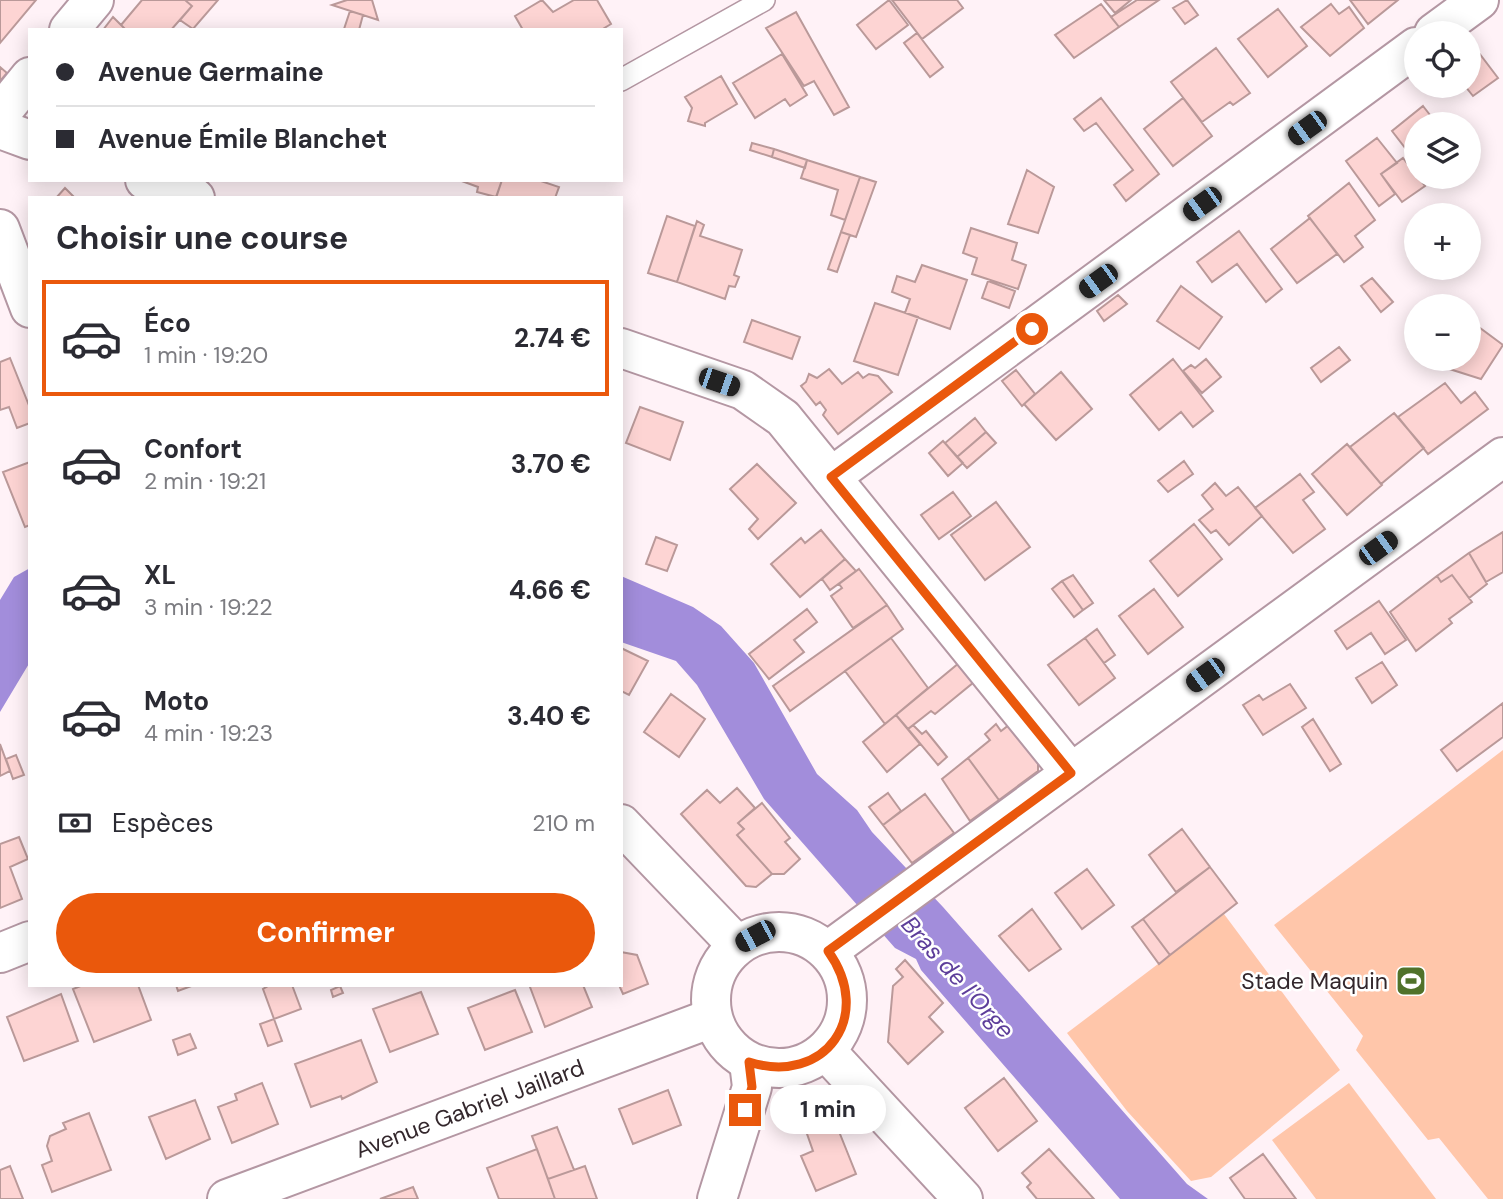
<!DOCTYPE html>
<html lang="fr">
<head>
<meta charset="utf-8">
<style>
  :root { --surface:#fff; --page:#f2f2f3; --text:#2b2b33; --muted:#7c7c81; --line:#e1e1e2; --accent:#ea580c }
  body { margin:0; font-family:"DM Sans",sans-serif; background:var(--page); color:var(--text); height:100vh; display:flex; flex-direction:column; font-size:26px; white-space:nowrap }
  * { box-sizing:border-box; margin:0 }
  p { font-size:23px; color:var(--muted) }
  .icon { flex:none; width:38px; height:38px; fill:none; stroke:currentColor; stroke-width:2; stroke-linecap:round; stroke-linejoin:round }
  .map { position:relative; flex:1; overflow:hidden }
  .side { position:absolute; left:28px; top:196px; width:595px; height:791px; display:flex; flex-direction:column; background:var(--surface); border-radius:0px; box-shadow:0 4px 18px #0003 }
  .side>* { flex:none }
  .hud { position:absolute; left:28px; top:28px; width:595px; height:154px; border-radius:0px; box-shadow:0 4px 18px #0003; display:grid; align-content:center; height:154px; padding:0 28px; background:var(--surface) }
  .tools { position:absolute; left:1404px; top:21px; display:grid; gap:14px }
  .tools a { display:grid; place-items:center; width:77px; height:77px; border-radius:50%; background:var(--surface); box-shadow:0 4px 18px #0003; font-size:35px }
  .end { position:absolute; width:32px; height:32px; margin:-16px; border:9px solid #ea580c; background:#fff; box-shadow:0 0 0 4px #fff }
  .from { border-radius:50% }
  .bubble { position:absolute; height:49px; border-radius:24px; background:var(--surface); box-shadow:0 4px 18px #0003; font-size:23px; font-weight:700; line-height:49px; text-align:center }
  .car { position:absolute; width:21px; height:42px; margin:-21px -10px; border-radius:9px; box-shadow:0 0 5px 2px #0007; background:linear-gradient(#222 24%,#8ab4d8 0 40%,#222 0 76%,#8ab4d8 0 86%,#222 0) }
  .hud b { display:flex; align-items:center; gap:24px; height:66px; font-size:26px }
  .hud b+b { border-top:2px solid var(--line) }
  .hud i { width:18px; height:18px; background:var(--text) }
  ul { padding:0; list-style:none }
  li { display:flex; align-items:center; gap:21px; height:116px; margin:0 14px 10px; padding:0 14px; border:4px solid transparent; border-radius:0px }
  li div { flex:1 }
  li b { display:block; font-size:26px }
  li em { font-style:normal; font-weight:700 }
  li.on { border-color:var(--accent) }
  li>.icon { width:63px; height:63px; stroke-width:1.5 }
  h2 { padding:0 28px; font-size:32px; line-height:84px }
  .pay { display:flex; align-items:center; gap:18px; height:77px; padding:0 28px; font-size:26px }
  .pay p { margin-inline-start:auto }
  .cta { display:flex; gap:14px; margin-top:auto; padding:14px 28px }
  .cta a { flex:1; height:80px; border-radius:42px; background:var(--accent); color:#fff; font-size:28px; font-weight:700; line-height:80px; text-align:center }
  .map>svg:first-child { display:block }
  .green { fill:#ffc6aa }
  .water { fill:#a28ddb }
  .building { fill:#fdd4d3; stroke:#ba9999; stroke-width:2 }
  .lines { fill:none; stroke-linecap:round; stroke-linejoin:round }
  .service-casing { stroke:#b497a3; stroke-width:24 }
  .minor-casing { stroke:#b497a3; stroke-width:42 }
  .service { stroke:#fff; stroke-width:21 }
  .minor { stroke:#fff; stroke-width:38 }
  .route { stroke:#ea580c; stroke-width:9 }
  .labels { text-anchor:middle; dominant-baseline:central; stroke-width:5; stroke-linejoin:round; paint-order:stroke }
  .poi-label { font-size:23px; fill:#33272c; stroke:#fff; text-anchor:end }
  .street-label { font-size:23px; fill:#33272c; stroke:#fff }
  .water-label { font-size:24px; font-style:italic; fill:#5d3e9a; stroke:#fff }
</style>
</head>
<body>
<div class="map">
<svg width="1503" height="1199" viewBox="0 0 1503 1199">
  <rect width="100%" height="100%" fill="#fff2f7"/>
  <path class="green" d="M1503 750V1199H1488L1439 1138 1428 1140 1356 1050 1363 1036 1274 925Z
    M1224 914 1340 1070 1211 1177 1191 1181 1127 1111 1067 1033Z
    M1349 1083 1436 1199H1316L1272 1140Z"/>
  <path class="water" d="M30 568V662L0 712V600L14 577Z
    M621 576 693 607 721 626 754 663 817 774 857 810 872 832 943 907 1187 1184 1208 1199H1120L921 970 916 959 895 948 764 799 697 685 676 661 621 642Z"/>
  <path class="building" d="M0 0H36L0 43Z
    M142 0H185L192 6 171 30H126L121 25Z
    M185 0H218L193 29 180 20 192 6Z
    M347 0H372L378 20 332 5Z
    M542 0 553 12 574 0H597L611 24 601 30H523L515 16Z
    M889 0 908 25 876 49 857 25Z
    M892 0H957L963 8 922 39Z
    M1104 0H1131L1115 13Z
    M1137 0H1159L1119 27 1111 17Z
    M1187 0 1198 15 1185 24 1173 8Z
    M1350 0H1398L1368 24Z
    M1101 4 1119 27 1074 58 1055 35Z
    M1331 4 1339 14 1349 7 1364 28 1330 56 1301 27Z
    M1278 9 1307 46 1268 77 1238 39Z
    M350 11 363 15 359 30 344 29Z
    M796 12 849 107 834 115 814 81 804 86 766 28Z
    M113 17 126 30H103Z
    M917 33 943 67 930 77 904 43Z
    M1473 45 1498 78 1473 96 1465 86H1468V48Z
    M1216 48 1250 93 1233 105 1230 102 1202 122 1171 82Z
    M782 54 807 95 790 106 785 99 755 118 733 83Z
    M0 67 7 73 0 81Z
    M721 76 737 104 705 123V126L688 121 692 108 685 97Z
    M1101 98 1159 174 1126 201 1114 185 1133 170 1096 123 1084 131 1074 119Z
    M1183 98 1212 136 1173 166 1144 129Z
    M1423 106 1437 124H1416V162L1392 131Z
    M1377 138 1397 163 1381 174 1395 194 1379 206 1346 161Z
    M752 143 774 149 772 157 750 150Z
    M774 149 807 160 805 168 772 157Z
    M1403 158 1425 186 1402 202 1381 174Z
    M807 160 860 177 845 220 831 215 838 190 801 178Z
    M1027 170 1054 187 1038 233 1008 224Z
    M860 177 876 182 856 237 841 232Z
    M459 180H502L496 197 477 192 478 187Z
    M502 180H538L559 187 555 198H496Z
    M1349 183 1375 220 1355 236 1363 247 1344 262 1308 216Z
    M65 188 75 198H56Z
    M667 216 695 226 677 282 648 273Z
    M1310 218 1337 254 1297 283 1271 249Z
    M697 221 704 225 700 236 742 250 734 275 739 277 735 287 729 286 725 299 677 282Z
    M971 228 1017 243 1012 260 1026 265 1018 289 972 274 977 258 963 253Z
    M1239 231 1282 289 1266 302 1237 264 1212 282 1197 262Z
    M841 232 850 235 837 272 828 269Z
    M922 265 967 280 950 329 905 313 910 299 892 292 897 276 915 282Z
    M1372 278 1393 302 1381 312 1361 286Z
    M988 281 1015 291 1009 308 982 298Z
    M1181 286 1222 317 1199 349 1157 321Z
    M1118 295 1127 304 1104 321 1097 311Z
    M875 303 918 317 898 375 854 361Z
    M1468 319 1503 345 1481 379 1421 360 1468 359Z
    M752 320 800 337 792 359 744 342Z
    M1339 347 1350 360 1321 382 1311 368Z
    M10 358 30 408V423L17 428 9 407 0 410V362Z
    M1173 359 1213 411 1193 427 1181 412 1159 430 1130 395Z
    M1206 359 1221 377 1202 393 1183 371 1191 365 1195 368Z
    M829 369 842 384 858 372 863 378 869 374 878 376 892 392 838 434 823 415 826 410 820 402 816 405 801 386 806 382 809 374 817 378Z
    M1016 370 1035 394 1022 406 1002 381Z
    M1061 372 1092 409 1056 440 1024 404Z
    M1445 383 1461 403 1475 392 1488 409 1428 454 1398 417Z
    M640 407 683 422 670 460 626 443Z
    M1394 413 1424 448 1381 484 1350 447Z
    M975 418 986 432 957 457 945 443Z
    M986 432 996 443 967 468 957 457Z
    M943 441 963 463 948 476 929 453Z
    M1347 444 1382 485 1347 515 1312 474Z
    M1184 461 1193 474 1168 492 1158 481Z
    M30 462V525L25 527 3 472Z
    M757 464 796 503 758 539 749 529 758 519 730 489Z
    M1300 474 1314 492 1303 500 1325 529 1293 553 1255 508Z
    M1215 483 1226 496 1238 487 1262 516 1229 545 1216 530 1211 533 1199 520 1213 509 1202 495Z
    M953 492 971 516 939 539 921 515Z
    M996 502 1030 547 985 580 951 535Z
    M1194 524 1222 559 1178 596 1150 561Z
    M821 530 845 559 800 597 771 564 801 538 805 543Z
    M1503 532V572L1486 582 1469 553Z
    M656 537 677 545 667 571 646 564Z
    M1469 553 1487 584 1469 598 1452 575 1441 582 1437 576Z
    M845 559 856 571 830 590 822 579Z
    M859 569 887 605 853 628 831 596 842 588 839 584Z
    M1073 575 1093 603 1083 610 1062 581Z
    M1452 575 1472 602 1449 619 1452 623 1416 651 1390 612 1437 576 1441 582Z
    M1062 581 1083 610 1074 617 1052 589Z
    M1154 589 1183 627 1148 654 1119 616Z
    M1379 601 1406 640 1385 654 1371 633 1347 649 1335 631Z
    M887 605 903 629 790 711 773 686Z
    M807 609 817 622 794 640 804 652 769 679 749 654Z
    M1097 629 1115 655 1104 663 1085 638Z
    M891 638 928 688 885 724 845 671Z
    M1085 638 1115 678 1079 705 1048 665Z
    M621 648 648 661 629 695 621 691Z
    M1382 662 1397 685 1372 703 1356 678Z
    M959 663 974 682 935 714 931 711 908 729 896 715Z
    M1290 684 1306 708 1263 735 1243 705 1259 695 1263 700Z
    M671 694 705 719 679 757 644 732Z
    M1503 703V737L1457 771 1441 750Z
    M896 715 920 744 887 772 863 742Z
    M1313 719 1341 764 1330 771 1302 727Z
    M996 724 1001 731 1009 725 1038 761V771L999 800 968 758 990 740 985 734Z
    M913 725 922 734 926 731 947 757 938 765 908 729Z
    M0 744 10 771 0 776Z
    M16 755 24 775 13 779 6 759Z
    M968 758 999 800 970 821 942 779Z
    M737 788 755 808 738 823 744 829 737 835 772 874 756 887 746 886 681 814 707 790 720 803Z
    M888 793 901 811 883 825 869 807Z
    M925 794 954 833 912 863 883 825Z
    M762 803 790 838 785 842 800 859 784 874H772L737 835 744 829 738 823Z
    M1182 829 1210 867 1176 892 1149 855Z
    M19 837 28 859 10 867 22 899 0 908V844Z
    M1210 867 1237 903 1170 955 1143 919Z
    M1087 869 1114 905 1082 929 1055 893Z
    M1032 909 1061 949 1029 971 999 936Z
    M1143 919 1170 955 1159 964 1132 927Z
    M621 952 637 955 648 984 623 994 619 985Z
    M905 960 943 1003 929 1017 943 1032 908 1064 888 1042 893 986 903 977 896 969Z
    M83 985H138L151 1020 94 1042 73 989Z
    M176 985H194L178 991Z
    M292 985 301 1009 274 1019 263 989 270 985Z
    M533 985H583L592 1007 545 1027 530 987Z
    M340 986 343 993 333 997 331 990Z
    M515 990 532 1032 485 1050 468 1008Z
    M421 992 438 1034 390 1052 373 1009Z
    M61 994 78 1041 24 1061 7 1017Z
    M274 1019 282 1041 268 1046 260 1024Z
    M190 1034 196 1048 178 1055 173 1040Z
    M361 1040 377 1082 342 1099 341 1096 311 1107 295 1064Z
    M1004 1078 1037 1121 998 1151 965 1108Z
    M262 1083 278 1124 232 1143 218 1107 237 1100 235 1094Z
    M668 1090 681 1125 633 1144 619 1109Z
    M195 1100 210 1139 166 1159 149 1117Z
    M89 1113 111 1170 52 1192 42 1165 52 1161 47 1146 50 1136 66 1129 63 1123Z
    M834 1119 856 1174 816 1191 801 1156 813 1151 806 1131Z
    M557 1127 574 1170 548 1179 532 1136Z
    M537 1149 555 1199H499L487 1168Z
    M1049 1149 1094 1199H1037L1027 1187 1031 1183 1022 1173Z
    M1263 1154 1296 1199H1245L1230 1178Z
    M10 1166 23 1199H0V1170Z
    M585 1166 597 1199H555L548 1179Z
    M413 1187 418 1199H380Z"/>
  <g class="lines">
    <g class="service-casing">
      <path id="service" d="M621 80 764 0"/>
    </g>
    <g class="minor-casing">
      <g id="minor">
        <path d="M69 30 94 0"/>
        <path d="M1434 33 1479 0"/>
        <path d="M0 114 30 77"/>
        <path d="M0 129 30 140"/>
        <path d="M145 180 195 198"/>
        <path d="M0 229 30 308"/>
        <path d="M621 348 743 390 783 418 1071 773"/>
        <path d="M831 477 1416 47"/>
        <path d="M621 824 737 945"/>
        <circle cx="779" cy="1000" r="68"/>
        <path d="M828 951 1503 457"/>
        <path d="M0 953 30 941"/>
        <path d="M826 1051 963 1199"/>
        <path id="s1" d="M227 1199 712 1018"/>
        <path d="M717 1199 752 1087 749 1062"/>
      </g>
    </g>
    <use href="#service" class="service"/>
    <use href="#minor" class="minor"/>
  </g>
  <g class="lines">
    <path class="route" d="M745 1110 752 1087 749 1062C825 1086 875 1016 828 951L1071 773 831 477 1032 329"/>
  </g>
  <defs>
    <g id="stadium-square" transform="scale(1.575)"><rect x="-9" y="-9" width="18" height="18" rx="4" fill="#50722a" stroke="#fff"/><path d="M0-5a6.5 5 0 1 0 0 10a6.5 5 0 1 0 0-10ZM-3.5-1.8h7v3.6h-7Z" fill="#fff"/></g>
  </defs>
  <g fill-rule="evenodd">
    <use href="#stadium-square" x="1411" y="981"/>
  </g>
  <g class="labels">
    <g class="poi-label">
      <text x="1388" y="981">Stade Maquin</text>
    </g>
    <g class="street-label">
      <text stroke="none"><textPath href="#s1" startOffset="259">Avenue Gabriel Jaillard</textPath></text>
    </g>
    <g class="water-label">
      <text transform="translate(958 977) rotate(48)">Bras de l'Orge</text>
    </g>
  </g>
</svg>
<div class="tools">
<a><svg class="icon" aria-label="locate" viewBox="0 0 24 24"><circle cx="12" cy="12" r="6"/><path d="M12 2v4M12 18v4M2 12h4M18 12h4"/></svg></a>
<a><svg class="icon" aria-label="layers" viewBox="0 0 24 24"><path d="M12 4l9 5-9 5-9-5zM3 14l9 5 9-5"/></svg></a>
<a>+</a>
<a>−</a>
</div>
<i class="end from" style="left:1032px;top:329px"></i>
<i class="end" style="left:745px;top:1110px"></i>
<div class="bubble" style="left:770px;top:1085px;width:116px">1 min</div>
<i class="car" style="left:1307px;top:128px;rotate:234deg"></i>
<i class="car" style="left:1202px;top:204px;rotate:234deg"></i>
<i class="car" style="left:1098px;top:281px;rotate:234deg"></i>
<i class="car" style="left:719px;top:382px;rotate:109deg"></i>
<i class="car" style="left:1378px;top:548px;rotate:54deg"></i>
<i class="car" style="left:1205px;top:675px;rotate:234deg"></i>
<i class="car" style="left:755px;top:936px;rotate:242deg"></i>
<div class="hud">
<b><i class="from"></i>Avenue Germaine</b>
<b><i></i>Avenue Émile Blanchet</b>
</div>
<section class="side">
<h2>Choisir une course</h2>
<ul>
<li class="on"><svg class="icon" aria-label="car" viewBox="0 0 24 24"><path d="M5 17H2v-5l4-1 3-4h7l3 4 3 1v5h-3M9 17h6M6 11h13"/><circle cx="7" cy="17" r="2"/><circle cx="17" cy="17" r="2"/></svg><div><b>Éco</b><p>1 min · 19:20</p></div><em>2.74 €</em></li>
<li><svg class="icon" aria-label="car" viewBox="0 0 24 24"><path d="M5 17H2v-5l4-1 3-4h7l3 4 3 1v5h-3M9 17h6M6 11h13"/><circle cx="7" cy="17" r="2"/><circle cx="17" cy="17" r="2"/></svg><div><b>Confort</b><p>2 min · 19:21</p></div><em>3.70 €</em></li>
<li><svg class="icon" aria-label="car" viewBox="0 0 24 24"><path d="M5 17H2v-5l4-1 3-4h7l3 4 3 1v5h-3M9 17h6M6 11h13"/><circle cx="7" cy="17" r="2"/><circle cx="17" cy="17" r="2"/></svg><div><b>XL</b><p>3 min · 19:22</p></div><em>4.66 €</em></li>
<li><svg class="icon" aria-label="car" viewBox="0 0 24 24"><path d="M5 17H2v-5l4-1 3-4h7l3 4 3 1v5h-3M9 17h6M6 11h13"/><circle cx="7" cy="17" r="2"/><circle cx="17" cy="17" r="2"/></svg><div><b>Moto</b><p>4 min · 19:23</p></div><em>3.40 €</em></li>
</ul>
<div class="pay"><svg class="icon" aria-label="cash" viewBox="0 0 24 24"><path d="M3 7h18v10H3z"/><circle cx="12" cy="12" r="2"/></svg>Espèces<p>210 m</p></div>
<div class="cta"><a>Confirmer</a></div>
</section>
</div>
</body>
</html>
